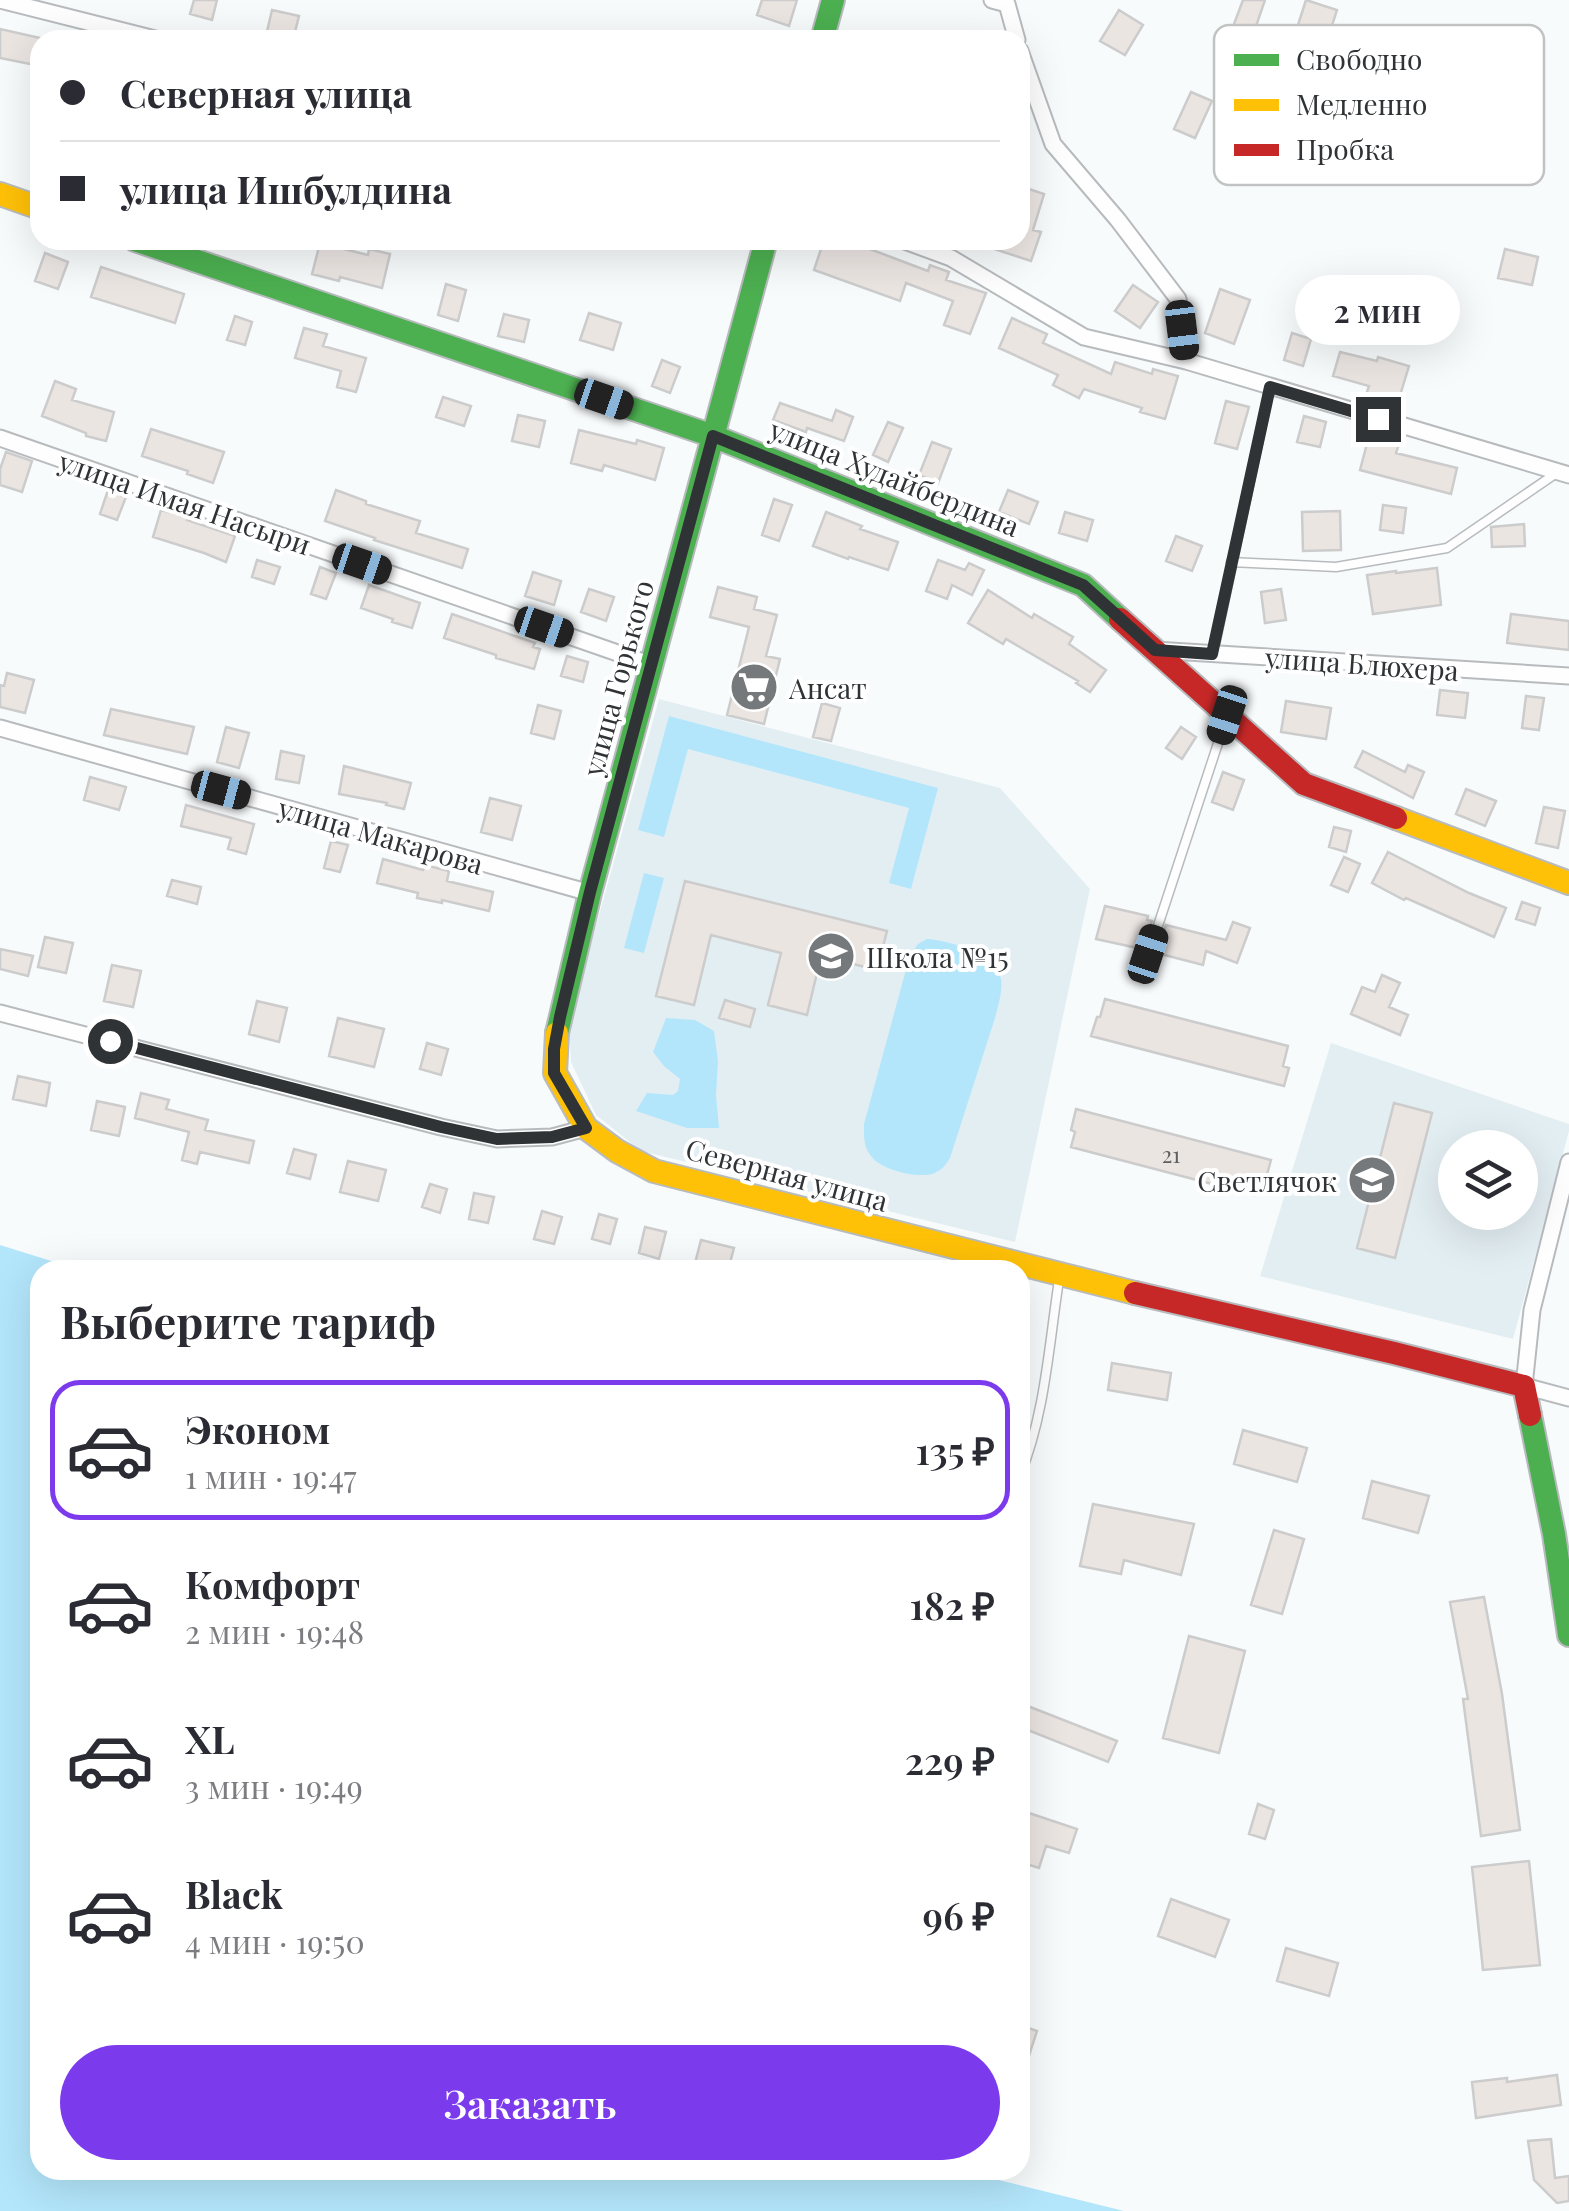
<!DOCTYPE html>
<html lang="ru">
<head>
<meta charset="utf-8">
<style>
  :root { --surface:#fff; --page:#f7f7f7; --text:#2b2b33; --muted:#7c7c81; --line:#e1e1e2; --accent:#7c3aed }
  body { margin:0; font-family:"Playfair Display",serif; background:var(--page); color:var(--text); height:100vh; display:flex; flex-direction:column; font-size:38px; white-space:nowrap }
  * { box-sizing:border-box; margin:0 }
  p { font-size:32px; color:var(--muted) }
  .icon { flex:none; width:55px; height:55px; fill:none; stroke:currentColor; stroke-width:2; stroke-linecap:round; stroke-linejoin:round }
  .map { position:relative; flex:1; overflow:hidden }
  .drawer { position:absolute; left:30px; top:1260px; width:1000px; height:920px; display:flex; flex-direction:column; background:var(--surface); border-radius:30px; box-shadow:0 10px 40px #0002 }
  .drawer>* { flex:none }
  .guide { position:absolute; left:30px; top:30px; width:1000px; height:220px; border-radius:30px; box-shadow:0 10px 40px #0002; display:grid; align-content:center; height:220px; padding:0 30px; background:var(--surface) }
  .tools { position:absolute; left:1438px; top:1130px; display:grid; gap:20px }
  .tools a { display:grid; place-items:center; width:100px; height:100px; border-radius:50%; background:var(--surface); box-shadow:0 10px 40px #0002; font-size:50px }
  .end { position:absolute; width:45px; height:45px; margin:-22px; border:12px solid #2f3335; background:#fff; box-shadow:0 0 0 5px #fff }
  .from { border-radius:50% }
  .bubble { position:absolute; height:70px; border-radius:35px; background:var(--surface); box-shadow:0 10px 40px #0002; font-size:32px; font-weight:600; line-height:70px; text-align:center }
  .car { position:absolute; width:30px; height:60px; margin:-30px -15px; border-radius:12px; box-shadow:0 0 8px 2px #0007; background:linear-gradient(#222 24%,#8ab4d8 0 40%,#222 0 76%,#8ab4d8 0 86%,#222 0) }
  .guide b { display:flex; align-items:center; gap:35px; height:95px; font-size:38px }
  .guide b+b { border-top:2px solid var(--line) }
  .guide i { width:25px; height:25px; background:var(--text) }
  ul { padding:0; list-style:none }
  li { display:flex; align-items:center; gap:30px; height:140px; margin:0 20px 15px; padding:0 10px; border:5px solid transparent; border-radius:30px }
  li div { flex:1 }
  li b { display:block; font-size:38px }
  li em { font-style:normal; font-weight:600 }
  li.current { border-color:var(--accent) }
  li>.icon { width:90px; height:90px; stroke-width:1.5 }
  h2 { padding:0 30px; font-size:45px; line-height:120px }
  .primary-button { display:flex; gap:20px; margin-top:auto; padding:20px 30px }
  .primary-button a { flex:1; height:115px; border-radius:60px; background:var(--accent); color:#fff; font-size:40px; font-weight:600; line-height:115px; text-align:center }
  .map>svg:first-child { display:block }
  .built { fill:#e3eef3; fill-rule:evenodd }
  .green { fill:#b3e6fb }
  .building { fill:#ebe5e2; stroke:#ccc; stroke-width:2.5 }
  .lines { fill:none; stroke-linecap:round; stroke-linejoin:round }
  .lane-casing { stroke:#b8bbbd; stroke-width:11 }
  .street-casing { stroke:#b8bbbd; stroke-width:19 }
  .fast-casing { stroke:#b8bbbd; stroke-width:26 }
  .slow-casing { stroke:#b8bbbd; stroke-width:26 }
  .jam-casing { stroke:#b8bbbd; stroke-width:26 }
  .lane { stroke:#fefeff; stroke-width:8 }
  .street { stroke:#fefeff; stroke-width:15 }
  .fast { stroke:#4caf50; stroke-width:22 }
  .slow { stroke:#ffc107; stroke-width:22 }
  .jam { stroke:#c62828; stroke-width:22 }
  .route { stroke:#2f3335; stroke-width:12 }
  .labels { text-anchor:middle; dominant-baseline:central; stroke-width:8; stroke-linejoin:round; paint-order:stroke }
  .number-label { font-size:22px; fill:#5e6060 }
  .street-label { font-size:28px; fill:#2f3335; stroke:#fff }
  .poi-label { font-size:28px; fill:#2f3335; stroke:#fff; text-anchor:start }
  .key { fill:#fff; stroke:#c1c2c2; stroke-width:2.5 }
  .key-label { font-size:28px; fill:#2f3335 }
</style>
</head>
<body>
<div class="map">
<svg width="1569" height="2211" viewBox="0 0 1569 2211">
  <rect width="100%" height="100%" fill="#f8fbfc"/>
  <path class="built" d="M659 699 1000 788 1090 889 1015 1242 641 1151 596 1115 571 1062 569 1023Z
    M1331 1043 1569 1124V1131L1513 1339 1260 1276ZM1455 1148H1520V1212H1455Z"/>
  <path class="green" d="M669 716 938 788 911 889 889 883 909 808 688 749 664 837 638 830Z
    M644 873 664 878 644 953 624 948Z
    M927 939C948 940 997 954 1001 979 1003 991 998 1006 995 1018L950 1158C945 1166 941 1171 932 1174 915 1178 881 1170 871 1156 863 1146 864 1136 864 1124L910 955 918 944Z
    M666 1018 695 1020 714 1031 718 1061 716 1095 719 1128H687L636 1111 647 1093 673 1095 678 1091 680 1079 664 1066 653 1052Z
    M0 1245 80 1270H40V2170H958L1124 2211H0Z"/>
  <path class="building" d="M194 0H217L212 20 190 14Z
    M762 0H797L789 26 757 15Z
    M1243 0H1265L1254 32 1234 24Z
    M1306 0 1337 10 1328 38 1297 28Z
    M272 10 299 16 293 40H265Z
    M1119 10 1143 25 1125 55 1100 41Z
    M0 29 40 38V66L0 58Z
    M1191 92 1212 101 1195 138 1174 129Z
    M1020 186 1044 194 1033 230 1041 232 1031 261 976 243 977 240H1020Z
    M824 240H846L928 271 930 265 949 272 946 280 986 293 970 334 944 325 953 301 906 283 900 301 814 270Z
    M320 243 368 255 369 249 390 254 382 288 340 277 339 281 312 274Z
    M1505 249 1538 257 1532 285 1498 278Z
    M45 253 68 262 58 289 35 281Z
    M101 267 184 294 175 323 91 297Z
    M446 284 466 290 458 321 438 315Z
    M1133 285 1158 302 1140 328 1115 311Z
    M1220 289 1250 300 1234 344 1205 333Z
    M589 313 621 323 613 350 580 340Z
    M504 314 529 320 524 342 498 336Z
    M235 316 252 322 245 345 227 340Z
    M1012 318 1047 334 1043 343 1111 374 1115 362 1152 374 1153 369 1178 376 1165 419 1140 412 1142 408 1084 389 1079 398 1053 385 1058 375 999 348Z
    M304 328 327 334 323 346 366 358 356 392 337 387 341 371 295 358Z
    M1292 333 1311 339 1303 366 1284 360Z
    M1340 352 1377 361 1378 357 1409 366 1398 402 1367 392 1369 386 1333 376Z
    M662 360 680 367 670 393 652 386Z
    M55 381 76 389 72 400 114 412 106 441 86 436V433L42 416Z
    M443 397 471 406 464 426 436 417Z
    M1226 401 1249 407 1237 449 1215 443Z
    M780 403 832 421 836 410 853 417 844 441 807 428 806 432 773 420Z
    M518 415 545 421 539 447 512 441Z
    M1304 416 1326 422 1320 447 1297 442Z
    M888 422 903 428 888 462 873 455Z
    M151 429 224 452 213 483 187 474 188 471 142 456Z
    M579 430 636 444 637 440 664 448 655 480 604 465 602 471 571 463Z
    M1369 436 1399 444 1396 453 1457 468 1451 494 1360 470Z
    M932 442 951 449 938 483 919 475Z
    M6 452 32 461 22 492 0 485V469Z
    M108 490 126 497 117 520 100 514Z
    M336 490 366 501V504L420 521 416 533 468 549 462 568 374 540 375 538 325 521Z
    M1008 490 1038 502 1029 524 999 512Z
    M774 499 792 505 779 541 762 535Z
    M1383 505 1406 508 1403 533 1380 530Z
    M161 510 188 517 187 520 235 536 226 562 204 553 153 537Z
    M1340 511 1341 550 1303 551 1302 512Z
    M826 512 862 526 860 529 898 542 888 570 849 557 848 559 813 546Z
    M1065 512 1093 520 1087 541 1059 533Z
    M1524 524 1525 546 1492 547 1491 527Z
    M1176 536 1202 546 1192 571 1166 561Z
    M257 560 280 567 274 584 252 577Z
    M938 560 965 570 969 563 984 570 972 595 952 585 947 599 926 591Z
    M320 567 336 573 326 599 311 594Z
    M1437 568 1441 605 1373 614 1367 575 1396 571V573Z
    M533 572 561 581 554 605 525 596Z
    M369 585 420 603 412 628 392 622 393 619 361 608Z
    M718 587 757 597 754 609 777 615 766 656 780 659 764 724 727 715 749 627 710 617Z
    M589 589 614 597 606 621 581 612Z
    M1281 589 1286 620 1265 623 1261 592Z
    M988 590 1032 618 1034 614 1073 637 1069 644 1106 670 1090 692 1076 683 1078 681 1006 639 1003 644 968 623Z
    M452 614 535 643 533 647 540 649 534 669 496 658V655L444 638Z
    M1511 614 1569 621V650L1507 643Z
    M567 656 588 662 583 682 561 676Z
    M7 673 34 680 25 713 0 707V685L4 686Z
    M1440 690 1468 693 1465 718 1437 715Z
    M1526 696 1544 698 1539 730 1522 728Z
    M1286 701 1331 708 1326 739 1281 732Z
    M822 703 840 708 831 741 813 737Z
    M538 705 561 711 554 739 531 733Z
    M111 709 194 727 187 754 104 735Z
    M226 727 249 733 239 768 217 762Z
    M1181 727 1196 737 1182 759 1166 748Z
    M281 751 304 756 299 783 276 779Z
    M1363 751 1405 772 1408 765 1424 772 1413 798 1355 767Z
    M344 766 411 783 404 809 386 805 387 803 339 794Z
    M1223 772 1244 780 1233 810 1212 802Z
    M90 777 126 787 119 810 84 800Z
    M1466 789 1496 801 1485 826 1456 814Z
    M490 798 521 806 512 840 481 832Z
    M186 805 254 824 246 854 228 849 231 838 181 826Z
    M1544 807 1565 811 1558 848 1536 843Z
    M1334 827 1351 831 1346 852 1329 847Z
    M331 841 348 845 340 872 324 868Z
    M1388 852 1469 893 1506 908 1494 937 1406 898 1404 900 1372 883Z
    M1344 857 1360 864 1348 892 1331 885Z
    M383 859 423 870 425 865 449 871 447 881 493 892 489 911 442 900V903L417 898 418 893 377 883Z
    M172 880 201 887 197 904 167 896Z
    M685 881 887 931 877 970 821 956 807 1015 768 1005 781 953 711 935 694 1005 656 996Z
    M1522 902 1540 908 1535 925 1516 919Z
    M1105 906 1148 916 1147 920 1152 921 1142 949 1096 939Z
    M1233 922 1250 928 1237 963 1206 951 1203 965 1157 953 1166 925 1226 940Z
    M45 937 73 943 66 973 38 967Z
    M0 949 33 956 28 976 0 969Z
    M112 965 141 971 133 1007 104 1001Z
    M1382 975 1400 983 1389 1007 1408 1015 1400 1035 1351 1014 1362 987 1375 992Z
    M1105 999 1288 1046 1283 1066 1289 1068 1284 1086 1091 1036 1097 1017H1100Z
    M725 1000 755 1009 750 1027 719 1018Z
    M257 1001 287 1008 279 1042 249 1034Z
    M338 1018 384 1029 374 1067 329 1056Z
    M427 1043 448 1049 441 1075 420 1069Z
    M18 1076 50 1083 46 1106 13 1099Z
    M141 1093 169 1100 166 1109 208 1120 205 1130 254 1141 249 1163 200 1152 197 1164 182 1160 189 1132 135 1118Z
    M97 1101 125 1107 119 1136 91 1130Z
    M1394 1103 1432 1113 1395 1258 1357 1248Z
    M1076 1109 1271 1160 1265 1182 1258 1180 1254 1195 1071 1147 1075 1132 1071 1130Z
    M294 1149 316 1155 310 1179 287 1173Z
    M348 1161 386 1170 378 1201 340 1192Z
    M430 1184 447 1189 440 1213 422 1207Z
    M474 1193 494 1197 488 1223 469 1219Z
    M542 1211 562 1217 554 1244 534 1239Z
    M599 1214 617 1219 610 1244 592 1239Z
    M645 1227 666 1232 659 1259 639 1253Z
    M701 1240 734 1248 728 1270H707L694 1267Z
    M1112 1363 1171 1373 1167 1400 1108 1390Z
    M1243 1430 1307 1448 1297 1482 1234 1464Z
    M1372 1481 1429 1496 1418 1533 1363 1518Z
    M1093 1504 1194 1524 1181 1575 1124 1560 1121 1574 1080 1566Z
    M1274 1530 1304 1539 1282 1614 1251 1605Z
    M1484 1597 1502 1694 1520 1830 1481 1836 1463 1699H1468L1450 1602Z
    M1189 1636 1245 1651 1219 1753 1163 1738Z
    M1020 1703 1117 1741 1108 1762 1020 1727Z
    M1258 1804 1274 1810 1265 1839 1249 1834Z
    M1020 1810 1077 1829 1069 1853 1046 1846 1039 1868 1020 1862Z
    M1529 1861 1540 1965 1483 1970 1472 1867Z
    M1171 1899 1229 1920 1215 1957 1158 1936Z
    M1286 1948 1338 1963 1329 1996 1277 1981Z
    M1020 2025 1037 2031 1023 2074H1020Z
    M1557 2075 1561 2105 1476 2118 1472 2082 1507 2078V2082Z
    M1551 2139 1555 2178 1569 2176V2201L1557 2203 1534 2180 1528 2141Z"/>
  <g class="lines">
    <g class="lane-casing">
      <path id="lane" d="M1231 562 1336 567 1447 548 1558 472
        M1213 654 1270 387
        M1149 953 1226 719
        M1020 1475C1045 1415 1049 1344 1059 1280"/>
    </g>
    <g class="street-casing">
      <path id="street" d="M0 0 159 40
        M992 0 1007 4 1017 40
        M1020 51 1053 144 1118 220 1178 299 1186 361
        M902 240 951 258 1084 337 1186 361 1569 475
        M0 438 652 665
        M1155 650 1569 676
        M0 728 590 893
        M0 1013 441 1127 497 1139 552 1137 586 1128
        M1569 1162 1532 1310 1524 1386 1569 1398"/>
    </g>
    <g class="fast-casing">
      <path id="fast" d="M822 40 833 0
        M135 240 713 436 1083 585 1120 619
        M557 1033 590 893 766 240
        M1530 1415 1554 1534 1569 1635"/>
    </g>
    <g class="slow-casing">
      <path id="slow" d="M0 194 40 208
        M1396 818 1569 883
        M557 1033 555 1073 586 1128 617 1151 654 1171 1135 1293"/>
    </g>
    <g class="jam-casing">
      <path id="jam" d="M1120 619 1304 784 1396 818
        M1135 1293 1394 1353 1524 1386 1530 1415"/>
    </g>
    <use href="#lane" class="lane"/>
    <use href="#street" class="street"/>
    <use href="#fast" class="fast"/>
    <use href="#slow" class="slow"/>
    <use href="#jam" class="jam"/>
  </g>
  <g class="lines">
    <path class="route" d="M110 1041 441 1127 497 1139 552 1137 586 1128 554 1073V1049L560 1017 590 892 713 436 1083 585 1155 650 1212 654 1270 387 1378 419"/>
  </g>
  <defs>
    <g id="supermarket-disc" transform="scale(2.5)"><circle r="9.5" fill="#75797b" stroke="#fff"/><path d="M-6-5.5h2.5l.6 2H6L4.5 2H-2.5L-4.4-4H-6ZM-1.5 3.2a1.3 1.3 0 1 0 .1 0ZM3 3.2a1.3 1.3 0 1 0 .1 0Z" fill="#fff"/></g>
    <g id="school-disc" transform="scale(2.5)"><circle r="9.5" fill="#75797b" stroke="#fff"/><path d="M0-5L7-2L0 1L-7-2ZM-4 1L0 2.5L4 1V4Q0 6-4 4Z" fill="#fff"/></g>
  </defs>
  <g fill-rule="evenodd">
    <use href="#supermarket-disc" x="754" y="687"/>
    <use href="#school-disc" x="831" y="956"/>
    <use href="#school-disc" x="1372" y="1180"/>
  </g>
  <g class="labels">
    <g class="number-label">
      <text x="1171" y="1154">21</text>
    </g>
    <g class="street-label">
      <text transform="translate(895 477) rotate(22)">улица Худайбердина</text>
      <text transform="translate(185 502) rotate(19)">улица Имая Насыри</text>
      <text transform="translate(1362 663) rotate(4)">улица Блюхера</text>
      <text transform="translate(617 678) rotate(-75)">улица Горького</text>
      <text transform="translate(381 835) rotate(16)">улица Макарова</text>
      <text transform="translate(787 1174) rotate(15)">Северная улица</text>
    </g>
    <g class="poi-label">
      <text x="789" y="687">Ансат</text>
      <text x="866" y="956">Школа №15</text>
      <text x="1337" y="1180" text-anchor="end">Светлячок</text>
    </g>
  </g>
  <rect x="1214" y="25" width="330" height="160" rx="15" class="key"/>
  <rect x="1234" y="54" width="45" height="12" fill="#4caf50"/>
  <rect x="1234" y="99" width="45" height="12" fill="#ffc107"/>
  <rect x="1234" y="144" width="45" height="12" fill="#c62828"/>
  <g class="key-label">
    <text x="1296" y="70">Свободно</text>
    <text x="1296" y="115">Медленно</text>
    <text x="1296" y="160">Пробка</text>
  </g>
</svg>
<div class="tools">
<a><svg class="icon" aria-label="layers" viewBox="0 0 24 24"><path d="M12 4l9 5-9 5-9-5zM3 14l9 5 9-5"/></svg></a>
</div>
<i class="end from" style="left:110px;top:1041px"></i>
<i class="end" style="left:1378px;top:419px"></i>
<div class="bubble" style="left:1295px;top:275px;width:165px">2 мин</div>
<i class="car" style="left:1182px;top:330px;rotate:173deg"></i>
<i class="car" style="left:604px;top:399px;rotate:109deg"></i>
<i class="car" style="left:362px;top:564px;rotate:109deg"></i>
<i class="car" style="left:544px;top:627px;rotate:109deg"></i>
<i class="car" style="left:1227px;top:715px;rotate:198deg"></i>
<i class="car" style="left:221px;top:790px;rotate:105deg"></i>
<i class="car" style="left:1148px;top:954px;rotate:18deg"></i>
<div class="guide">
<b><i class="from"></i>Северная улица</b>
<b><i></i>улица Ишбулдина</b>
</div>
<section class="drawer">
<h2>Выберите тариф</h2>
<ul>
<li class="current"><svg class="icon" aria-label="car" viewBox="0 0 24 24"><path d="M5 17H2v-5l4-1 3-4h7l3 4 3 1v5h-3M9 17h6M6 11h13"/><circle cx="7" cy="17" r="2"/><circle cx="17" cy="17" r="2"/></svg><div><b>Эконом</b><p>1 мин · 19:47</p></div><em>135 ₽</em></li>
<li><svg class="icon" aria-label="car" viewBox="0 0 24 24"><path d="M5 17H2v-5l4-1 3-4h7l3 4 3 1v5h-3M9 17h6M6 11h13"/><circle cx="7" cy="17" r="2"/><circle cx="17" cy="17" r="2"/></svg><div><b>Комфорт</b><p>2 мин · 19:48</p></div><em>182 ₽</em></li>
<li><svg class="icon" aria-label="car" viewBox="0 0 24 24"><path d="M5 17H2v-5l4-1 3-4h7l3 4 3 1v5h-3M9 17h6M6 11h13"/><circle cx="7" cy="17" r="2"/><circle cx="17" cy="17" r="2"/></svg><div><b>XL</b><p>3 мин · 19:49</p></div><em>229 ₽</em></li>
<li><svg class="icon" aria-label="car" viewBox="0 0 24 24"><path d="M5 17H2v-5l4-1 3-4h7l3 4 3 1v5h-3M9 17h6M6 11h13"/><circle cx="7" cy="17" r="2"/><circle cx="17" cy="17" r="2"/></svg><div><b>Black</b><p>4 мин · 19:50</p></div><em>96 ₽</em></li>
</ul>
<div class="primary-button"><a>Заказать</a></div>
</section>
</div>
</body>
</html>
